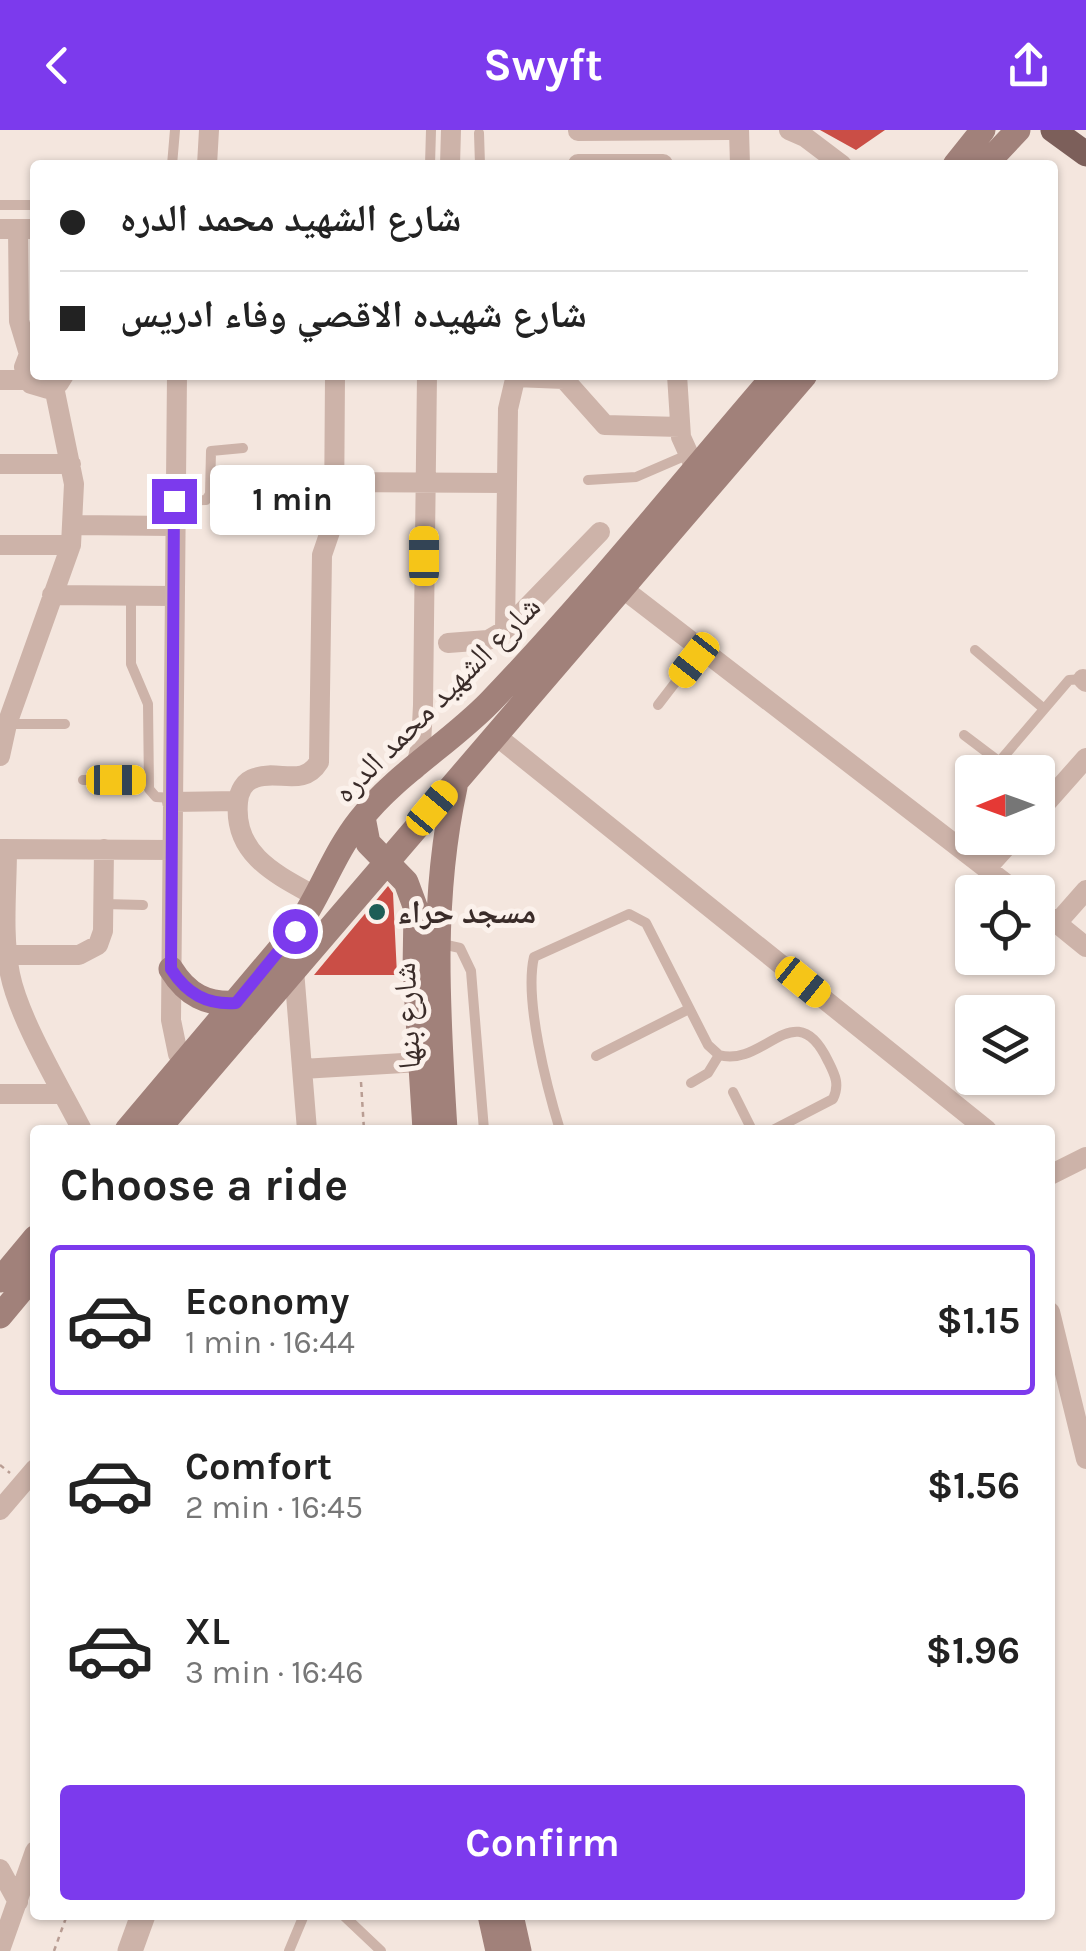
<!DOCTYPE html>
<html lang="en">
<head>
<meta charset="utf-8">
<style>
  :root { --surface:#fff; --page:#f2f2f2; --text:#222; --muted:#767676; --line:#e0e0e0; --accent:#7c3aed }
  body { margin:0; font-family:Karla,"Noto Naskh Arabic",sans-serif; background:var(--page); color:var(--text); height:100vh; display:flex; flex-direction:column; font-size:38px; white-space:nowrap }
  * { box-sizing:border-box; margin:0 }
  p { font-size:32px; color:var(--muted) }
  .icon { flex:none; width:55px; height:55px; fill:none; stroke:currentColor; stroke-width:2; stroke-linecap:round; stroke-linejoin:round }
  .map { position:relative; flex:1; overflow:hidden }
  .details { position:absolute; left:30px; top:995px; width:1025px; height:795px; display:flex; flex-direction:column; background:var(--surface); border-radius:10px; box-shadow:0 2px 8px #0004 }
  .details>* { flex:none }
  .top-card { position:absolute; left:30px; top:30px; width:1028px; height:220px; border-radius:10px; box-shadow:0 2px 8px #0004; display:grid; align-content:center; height:220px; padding:0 30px; background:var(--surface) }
  .needle { width:65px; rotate:269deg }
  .fabs { position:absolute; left:955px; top:625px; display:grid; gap:20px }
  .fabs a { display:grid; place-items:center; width:100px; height:100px; border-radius:10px; background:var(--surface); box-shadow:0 2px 8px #0004; font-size:50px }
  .end { position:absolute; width:45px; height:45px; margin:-22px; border:12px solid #7c3aed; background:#fff; box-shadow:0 0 0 5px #fff }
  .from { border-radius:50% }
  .bubble { position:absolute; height:70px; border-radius:10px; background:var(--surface); box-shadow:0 2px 8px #0004; font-size:32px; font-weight:700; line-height:70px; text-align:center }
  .car { position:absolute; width:30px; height:60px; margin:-30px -15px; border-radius:12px; box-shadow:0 0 8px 2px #0007; background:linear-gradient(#f5c518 24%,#345 0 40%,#f5c518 0 76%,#345 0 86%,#f5c518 0) }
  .top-card b { display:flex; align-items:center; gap:35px; height:95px; font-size:38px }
  .top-card b+b { border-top:2px solid var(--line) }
  .top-card i { width:25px; height:25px; background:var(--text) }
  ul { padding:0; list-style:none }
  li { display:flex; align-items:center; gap:30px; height:150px; margin:0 20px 15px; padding:0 10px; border:5px solid transparent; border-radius:10px }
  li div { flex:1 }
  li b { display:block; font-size:38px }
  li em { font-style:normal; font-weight:700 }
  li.current { border-color:var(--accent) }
  li>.icon { width:90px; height:90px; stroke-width:1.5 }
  h2 { padding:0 30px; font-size:45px; line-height:120px }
  .action { display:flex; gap:20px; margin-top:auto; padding:20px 30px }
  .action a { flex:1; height:115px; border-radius:10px; background:var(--accent); color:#fff; font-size:40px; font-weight:700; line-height:115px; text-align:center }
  header { display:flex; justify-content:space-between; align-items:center; height:130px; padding:0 30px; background:var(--accent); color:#fff; font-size:45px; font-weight:700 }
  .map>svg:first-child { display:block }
  .building { fill:#ca4e46 }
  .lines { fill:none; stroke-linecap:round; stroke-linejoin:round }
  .path { stroke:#b99d93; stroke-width:2.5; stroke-dasharray:5 5; stroke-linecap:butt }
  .service { stroke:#cdb3a9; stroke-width:10 }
  .minor { stroke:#cdb3a9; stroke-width:20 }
  .tertiary { stroke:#cdb3a9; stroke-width:25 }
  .secondary { stroke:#a1817a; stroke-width:25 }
  .primary { stroke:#7c5f5a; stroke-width:25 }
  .route { stroke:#7c3aed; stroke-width:12 }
  .poi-dot { fill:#1d5d56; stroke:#fbf1eb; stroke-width:4 }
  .labels { text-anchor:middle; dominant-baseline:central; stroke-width:10; stroke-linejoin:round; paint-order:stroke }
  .street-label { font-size:32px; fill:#3a2c29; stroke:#fbf1eb }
  .poi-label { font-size:32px; font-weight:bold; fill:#3a2c29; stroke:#fbf1eb; text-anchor:start }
</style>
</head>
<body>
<header><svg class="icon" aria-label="back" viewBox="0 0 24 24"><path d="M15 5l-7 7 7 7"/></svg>Swyft<svg class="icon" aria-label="share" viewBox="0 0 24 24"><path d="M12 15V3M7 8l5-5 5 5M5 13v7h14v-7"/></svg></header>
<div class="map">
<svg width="1086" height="1821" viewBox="0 0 1086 1821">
  <rect width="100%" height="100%" fill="#f4e6de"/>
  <path class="building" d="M820 0H885L856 20Z
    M388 756 393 763 397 845H314Z"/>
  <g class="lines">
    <path class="path" d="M361 952 364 1000
      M0 1335 10 1343
      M54 1821 67 1785"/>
    <path class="service" d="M479 3 480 35
      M172 35 175 0
      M430 35 431 0
      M0 75H35
      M588 350 636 347 687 325
      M175 371 206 370 210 364 211 321 243 318
      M131 465V534L148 574 149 659 156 667 172 668
      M975 520 1043 578
      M658 575 701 519
      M8 594H65
      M964 605 1013 642
      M999 632 1069 550 1083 549
      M83 650H148
      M104 774 143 775
      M442 814 460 818 471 841 484 1000
      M596 926 689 879
      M691 953 708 943 719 925
      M733 962 752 1000
      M560 1000C547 958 524 870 534 827L629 784 646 793 708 915 719 925C765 938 795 862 828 931 835 945 840 954 833 969L773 1000
      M343 1785 381 1821
      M289 1821 304 1785"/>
    <path class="minor" d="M739 0 740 35
      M789 0 805 7 842 35
      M578 1 727 0
      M578 34H663
      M207 35 209 0
      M450 35 451 0
      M0 99H35
      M18 99 19 191 29 224
      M35 219 29 224 24 237 31 254 48 259 59 253 64 245
      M177 245 171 890 178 924 191 942
      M677 245 681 307 695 338
      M515 247 564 249 605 295 680 297
      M0 250H27
      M0 334H71
      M334 352 506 353
      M74 395 173 396
      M0 415H71
      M622 458 1017 762
      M52 465 173 466
      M505 500 508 279 516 245
      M448 513 488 510 505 500 600 402
      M1083 549 1086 552
      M495 605 987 1000
      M0 626 7 594 71 415 74 354 54 257
      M415 640 421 615 423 575 427 245
      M172 672 238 671
      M1038 682 1086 628
      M0 719 172 720
      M7 719C7 759 2 804 10 844 19 889 60 957 82 1000
      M986 739 1014 708
      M317 767C277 745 233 725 238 672 239 662 244 651 255 648 278 639 303 658 319 632L322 425 334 390 335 245
      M1038 778 1086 817
      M1057 793 1086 760
      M8 825H79L98 815 103 801 104 719
      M294 840 307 1000
      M302 939 420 932
      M0 964H63
      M1050 1045 1086 1027
      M1050 1182 1086 1329
      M0 1380 35 1339
      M0 1739 18 1772
      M0 1820 35 1721"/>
    <path class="tertiary" d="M130 1821 143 1785"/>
    <path class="secondary" d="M955 35 983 0
      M985 35 1018 0
      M363 687 368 713 406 752 416 779 415 841 425 1000
      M171 839C187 865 207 875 236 873
      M127 1000 295 801C320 766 333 724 360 690 396 644 449 614 490 572 590 468 681 354 775 245
      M157 1000 805 245
      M445 1000C438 884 430 772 455 657
      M0 1150 35 1108
      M0 1186 35 1144
      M490 1785 498 1821
      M511 1785 519 1821"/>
    <path class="primary" d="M1053 0 1086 24"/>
  </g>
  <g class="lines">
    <path class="route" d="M174 371 171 839C187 864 207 875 236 873L295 801"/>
  </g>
  <circle class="poi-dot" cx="377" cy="782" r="10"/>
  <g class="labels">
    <g class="street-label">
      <text transform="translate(437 569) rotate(-45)">شارع الشهيد محمد الدره</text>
      <text transform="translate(407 886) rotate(-93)">شارع بنها</text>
    </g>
    <g class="poi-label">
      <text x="397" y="782">مسجد حراء</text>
    </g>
  </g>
</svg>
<div class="fabs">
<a><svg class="needle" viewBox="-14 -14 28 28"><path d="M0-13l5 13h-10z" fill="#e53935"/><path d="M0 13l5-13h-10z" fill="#767676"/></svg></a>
<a><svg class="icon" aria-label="locate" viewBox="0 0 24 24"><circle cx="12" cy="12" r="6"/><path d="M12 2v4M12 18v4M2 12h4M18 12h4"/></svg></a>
<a><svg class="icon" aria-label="layers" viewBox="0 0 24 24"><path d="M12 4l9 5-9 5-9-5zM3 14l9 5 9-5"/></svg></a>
</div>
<i class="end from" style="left:295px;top:801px"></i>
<i class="end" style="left:174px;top:371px"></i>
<div class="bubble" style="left:210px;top:335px;width:165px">1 min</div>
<i class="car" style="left:424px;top:426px;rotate:0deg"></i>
<i class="car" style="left:694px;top:530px;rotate:218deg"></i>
<i class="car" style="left:116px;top:650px;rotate:90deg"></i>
<i class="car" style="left:432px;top:678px;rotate:40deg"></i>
<i class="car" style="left:803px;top:852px;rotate:129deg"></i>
<div class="top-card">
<b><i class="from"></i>شارع الشهيد محمد الدره</b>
<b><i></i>شارع شهيده الاقصي وفاء ادريس</b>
</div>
<section class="details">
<h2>Choose a ride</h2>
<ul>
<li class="current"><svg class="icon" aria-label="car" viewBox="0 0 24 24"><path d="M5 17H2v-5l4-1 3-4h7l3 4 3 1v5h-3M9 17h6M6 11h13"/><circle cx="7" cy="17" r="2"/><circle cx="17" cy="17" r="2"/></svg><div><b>Economy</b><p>1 min · 16:44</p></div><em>$1.15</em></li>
<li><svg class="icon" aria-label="car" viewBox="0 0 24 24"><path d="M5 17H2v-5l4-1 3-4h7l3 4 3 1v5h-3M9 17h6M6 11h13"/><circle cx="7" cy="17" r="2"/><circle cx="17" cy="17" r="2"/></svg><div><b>Comfort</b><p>2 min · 16:45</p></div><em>$1.56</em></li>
<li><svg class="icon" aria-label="car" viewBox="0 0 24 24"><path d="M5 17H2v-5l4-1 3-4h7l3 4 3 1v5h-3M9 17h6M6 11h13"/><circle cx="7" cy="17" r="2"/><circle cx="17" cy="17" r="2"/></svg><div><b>XL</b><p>3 min · 16:46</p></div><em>$1.96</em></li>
</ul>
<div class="action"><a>Confirm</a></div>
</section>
</div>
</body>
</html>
